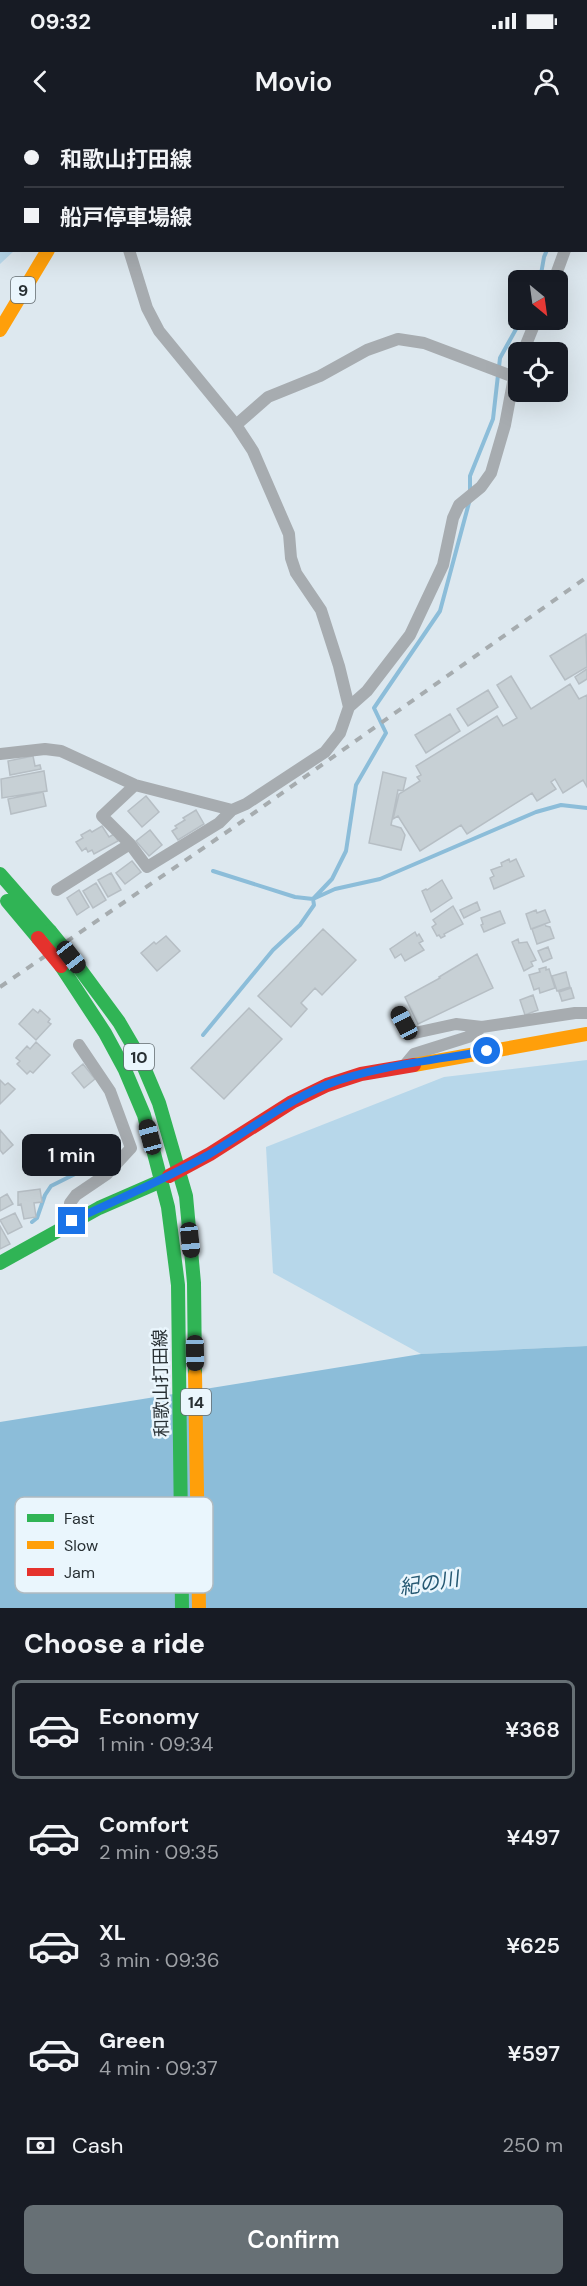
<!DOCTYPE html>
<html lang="en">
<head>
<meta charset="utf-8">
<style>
  :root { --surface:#171b24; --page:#20242c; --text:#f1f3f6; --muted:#9ea1a6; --line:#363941; --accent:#677075 }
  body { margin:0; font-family:"DM Sans","Noto Sans JP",sans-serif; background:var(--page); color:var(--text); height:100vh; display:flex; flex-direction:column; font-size:22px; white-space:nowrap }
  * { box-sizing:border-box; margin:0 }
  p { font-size:20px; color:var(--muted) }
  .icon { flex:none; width:33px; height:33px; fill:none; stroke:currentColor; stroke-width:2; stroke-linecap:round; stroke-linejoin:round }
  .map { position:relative; height:1488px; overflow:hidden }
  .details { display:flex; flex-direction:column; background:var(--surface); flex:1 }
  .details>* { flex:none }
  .guide { position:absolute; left:0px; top:0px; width:588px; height:132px; box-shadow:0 6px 24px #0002; display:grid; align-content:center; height:132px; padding:0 24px; background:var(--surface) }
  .needle { width:39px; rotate:151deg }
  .tools { position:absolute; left:508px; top:150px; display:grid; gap:12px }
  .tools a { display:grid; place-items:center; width:60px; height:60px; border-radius:9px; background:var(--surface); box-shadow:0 6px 24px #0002; font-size:30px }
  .end { position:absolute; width:27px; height:27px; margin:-14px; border:8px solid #1a73e8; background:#fff; box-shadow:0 0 0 3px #fff }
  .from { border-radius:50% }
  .bubble { position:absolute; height:42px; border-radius:9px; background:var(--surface); box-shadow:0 6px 24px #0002; font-size:20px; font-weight:600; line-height:42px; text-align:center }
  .car { position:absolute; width:18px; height:36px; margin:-18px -9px; border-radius:8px; box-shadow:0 0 4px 2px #0007; background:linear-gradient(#222 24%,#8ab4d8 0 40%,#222 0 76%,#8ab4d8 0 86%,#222 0) }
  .guide b { display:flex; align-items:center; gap:21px; height:57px; font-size:22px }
  .guide b+b { border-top:2px solid var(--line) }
  .guide i { width:15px; height:15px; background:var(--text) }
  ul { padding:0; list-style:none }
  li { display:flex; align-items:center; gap:18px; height:99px; margin:0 12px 9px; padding:0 12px; border:3px solid transparent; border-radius:9px }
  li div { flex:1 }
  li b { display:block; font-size:22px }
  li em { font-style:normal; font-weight:600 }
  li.on { border-color:var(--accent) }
  li>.icon { width:54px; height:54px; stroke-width:1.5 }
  h2 { padding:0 24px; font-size:27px; line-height:72px }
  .pay { display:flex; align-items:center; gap:15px; height:66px; padding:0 24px; font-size:22px }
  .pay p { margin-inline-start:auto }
  .action { display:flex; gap:12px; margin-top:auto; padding:12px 24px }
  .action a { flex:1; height:69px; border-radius:9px; background:var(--accent); color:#fff; font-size:24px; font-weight:600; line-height:69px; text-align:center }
  .status { display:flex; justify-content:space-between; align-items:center; height:42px; padding:0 30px; background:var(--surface); direction:ltr }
  .status svg { height:16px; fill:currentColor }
  header { display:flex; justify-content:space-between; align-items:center; height:78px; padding:0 24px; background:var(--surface); font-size:27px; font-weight:600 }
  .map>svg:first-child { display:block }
  .green { fill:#b7d7ea }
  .water { fill:#8cbdd9 }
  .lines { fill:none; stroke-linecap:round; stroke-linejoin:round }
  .stream { stroke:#8cbdd9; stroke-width:4 }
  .building { fill:#c7d0d5; stroke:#b6bec4; stroke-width:1.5 }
  .street { stroke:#a7acb0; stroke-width:12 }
  .fast { stroke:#30b455; stroke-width:14 }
  .slow { stroke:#ff9f0a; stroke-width:14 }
  .jam { stroke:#e5322d; stroke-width:14 }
  .rail { stroke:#a6acaf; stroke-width:4; stroke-dasharray:8 8; stroke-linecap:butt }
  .fast-bridge { stroke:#30b455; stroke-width:14 }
  .jam-bridge { stroke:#e5322d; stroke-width:14 }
  .route { stroke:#1a73e8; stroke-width:8 }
  .labels { text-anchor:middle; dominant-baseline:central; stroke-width:5; stroke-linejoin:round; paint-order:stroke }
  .shield { fill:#eaf6fd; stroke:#626b70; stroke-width:1.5 }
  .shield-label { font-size:16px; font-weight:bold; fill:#283034 }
  .street-label { font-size:18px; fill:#283034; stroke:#eaf6fd }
  .water-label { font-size:20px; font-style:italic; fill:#255872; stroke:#eaf6fd }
  .key { fill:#eaf6fd; stroke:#b0bbc1; stroke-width:1.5 }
  .key-label { font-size:16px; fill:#283034 }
</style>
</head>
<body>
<div class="status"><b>09:32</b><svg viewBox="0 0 49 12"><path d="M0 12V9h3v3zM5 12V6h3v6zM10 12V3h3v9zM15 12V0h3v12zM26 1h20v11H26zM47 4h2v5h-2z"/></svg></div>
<header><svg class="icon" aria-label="back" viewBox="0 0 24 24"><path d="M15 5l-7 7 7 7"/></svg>Movio<svg class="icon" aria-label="person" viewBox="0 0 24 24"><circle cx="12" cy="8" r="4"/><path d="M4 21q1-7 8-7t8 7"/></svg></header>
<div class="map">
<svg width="587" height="1488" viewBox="0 0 587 1488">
  <rect width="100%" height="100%" fill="#dde8ef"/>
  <path class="green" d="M0 0H140L2 2V130L14 131 0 144Z
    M587 940V1226L421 1234 273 1153 266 1027 444 957Z"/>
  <path class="water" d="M587 1226V1488H0V1302L421 1234Z"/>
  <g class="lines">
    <path class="stream" d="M586 54 587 53
      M540 160 544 137 547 130
      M499 247 500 238 521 200
      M470 372V356L493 299 498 255
      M213 751 295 777 313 779 335 769 380 759 536 692 561 685 587 688
      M203 915 273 830 300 805 314 785 313 779 332 759 346 731 356 665 386 613 374 588 440 491 470 379
      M32 1102 37 1098 45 1075 51 1066 77 1053 114 1018"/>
  </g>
  <path class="building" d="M586 514 587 547 565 560 550 536Z
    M587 549V559L579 564 575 557Z
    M511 556 531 589 570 564 579 579 587 575V667L583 660 563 673 555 659 551 662 556 669 537 681 532 673 467 714 461 705 420 731 398 696 393 699 399 674 420 661 417 657 421 655 416 646 497 596 503 606 517 598 497 565Z
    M488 570 498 587 468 606 457 589Z
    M450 594 460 611 426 633 415 615Z
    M33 636 35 646 40 645 41 649 10 655 8 641Z
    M44 651 47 671 2 678 1 659Z
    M383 652 406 658 403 671 398 670 391 705 401 708 405 715 401 730 369 723Z
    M43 672 46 686 11 694 8 679Z
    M146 676 159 692 142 707 128 691Z
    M196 690 204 704 178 720 172 711 177 708 175 706 185 700 183 698Z
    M102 706 109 717 114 714 118 721 94 734 92 730 88 732 86 728 82 731 76 722 83 718 81 715 90 710 92 712Z
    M150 710 162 725 149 736 136 721Z
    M509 739 510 742 516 739 524 756 494 769 490 758 494 756 491 750 502 746 501 743Z
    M132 741 141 752 125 764 116 753Z
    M111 753 121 770 108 777 98 760Z
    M442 760 452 778 431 792 422 771 426 769 427 770Z
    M96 763 106 780 93 788 83 771Z
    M79 770 89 787 77 795 67 778Z
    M477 782 480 790 464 798 460 790Z
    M453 786 463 804 444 814 445 816 441 818 439 815 437 816 432 807 436 804 433 800Z
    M536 790 537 793 545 790 550 802 531 809 526 794Z
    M500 791 505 803 484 812 481 805 483 804 481 798Z
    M545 804 546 806 550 807 554 818 537 824 532 809Z
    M323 809 356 840 322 875 315 868 301 883 307 889 291 907 258 876Z
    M415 812 417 816 419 814 423 821 419 823 424 830 405 841 401 834 395 838 390 829Z
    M166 816 180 831 157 851 141 833 154 822 156 824Z
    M518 819 519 823 527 822 536 840 531 842 533 846 524 851 512 822Z
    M548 827 552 838 543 842 538 831Z
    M477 834 493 868 418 904 405 877 440 858 439 857Z
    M546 847V850L549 849 555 868 540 873 539 868 534 870 529 855 540 852 539 849Z
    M566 852 570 867 557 871 552 856Z
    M571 868 574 878 562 881 559 872Z
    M533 875 538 890 525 895 520 880Z
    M249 888 282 919 224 979 191 948Z
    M33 889 38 893 40 890 50 899 48 902 51 904 36 920 19 904Z
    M36 922 50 935 33 953 30 951 27 954 17 944 20 941 16 938 27 926 30 929Z
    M83 944 95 959 84 968 72 953Z
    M0 960 5 965 8 963 15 969 0 984Z
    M0 1010 13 1025 3 1034 0 1030Z
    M40 1069 42 1082 34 1083 36 1097 24 1099 21 1084 18 1085V1072Z
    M7 1074 13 1084 0 1091V1078Z
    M15 1093 22 1107 8 1114 0 1100Z
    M0 1106 10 1124 0 1129Z"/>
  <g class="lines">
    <path class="street" d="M403 2 406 0
      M586 79 587 78
      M129 130 147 188 159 211 236 305 253 331 289 414 291 438 296 453 321 490 339 546 349 587
      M554 160 565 130
      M523 232 536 200
      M236 305 268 277 320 256 367 230 398 219 424 223 514 257
      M0 634 45 629 61 631 135 665 232 690 219 703 147 747 130 724 102 696 135 665
      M232 690 246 684 325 632 340 613 349 587 367 571 410 515 443 445 453 398 459 385 481 367 491 353 505 305 514 257 519 242
      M57 770 130 724
      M398 892 410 914 456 904 482 907 468 917 414 934 404 946
      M482 907 575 893H587
      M72 1101 70 1083 76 1075 107 1054 131 1028 110 971 79 925"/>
    <path class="fast" d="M162 2 163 0
      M0 754 50 811
      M7 781 38 818
      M71 837 119 902 140 938 159 983 186 1076 194 1163 195 1254
      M61 846 105 913 125 950 144 995 168 1087 178 1165 182 1488
      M0 1143 99 1088 161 1061"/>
    <path class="slow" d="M0 210 48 130
      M414 945 587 914
      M195 1254 199 1488"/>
    <path class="jam" d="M169 1056 210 1034 292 982 327 965 361 954 414 945"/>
    <path class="rail" d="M0 867 237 705 587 457"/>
    <path class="fast-bridge" d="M50 811 71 837"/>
    <path class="jam-bridge" d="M38 818 61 846"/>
  </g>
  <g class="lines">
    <path class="route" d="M72 1101C118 1079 164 1060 208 1035 247 1012 283 983 326 965 373 946 436 940 487 931"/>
  </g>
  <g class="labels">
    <g class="shield">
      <rect x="11" y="157" width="24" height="26" rx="4.5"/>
      <rect x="124" y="924" width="30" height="26" rx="4.5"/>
      <rect x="181" y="1269" width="30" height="26" rx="4.5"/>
    </g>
    <g class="shield-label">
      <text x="23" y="170">9</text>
      <text x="139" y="937">10</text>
      <text x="196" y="1282">14</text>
    </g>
    <g class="street-label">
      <text transform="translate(161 1263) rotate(-91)">和歌山打田線</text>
    </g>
    <g class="water-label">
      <text transform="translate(429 1463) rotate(-9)">紀の川</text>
    </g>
  </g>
  <rect x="15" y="1377" width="198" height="96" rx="9" class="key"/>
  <rect x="27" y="1394" width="27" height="8" fill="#30b455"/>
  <rect x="27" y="1421" width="27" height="8" fill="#ff9f0a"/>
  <rect x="27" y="1448" width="27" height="8" fill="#e5322d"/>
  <g class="key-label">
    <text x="64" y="1404">Fast</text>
    <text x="64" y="1431">Slow</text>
    <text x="64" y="1458">Jam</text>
  </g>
</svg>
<div class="tools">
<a><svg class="needle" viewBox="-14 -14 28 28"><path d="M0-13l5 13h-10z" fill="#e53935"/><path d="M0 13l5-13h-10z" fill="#9ea1a6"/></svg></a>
<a><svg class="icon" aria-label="locate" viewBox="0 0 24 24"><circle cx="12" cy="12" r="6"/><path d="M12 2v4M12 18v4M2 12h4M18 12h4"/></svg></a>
</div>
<i class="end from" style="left:487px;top:931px"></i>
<i class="end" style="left:72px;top:1101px"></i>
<div class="bubble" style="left:22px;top:1014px;width:99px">1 min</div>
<i class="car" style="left:71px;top:837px;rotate:142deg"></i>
<i class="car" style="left:404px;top:903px;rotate:332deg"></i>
<i class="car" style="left:150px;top:1017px;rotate:345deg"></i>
<i class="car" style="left:190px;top:1120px;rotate:174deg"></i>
<i class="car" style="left:195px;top:1233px;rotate:179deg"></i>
<div class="guide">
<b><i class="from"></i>和歌山打田線</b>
<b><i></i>船戸停車場線</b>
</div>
</div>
<section class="details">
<h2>Choose a ride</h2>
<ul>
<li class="on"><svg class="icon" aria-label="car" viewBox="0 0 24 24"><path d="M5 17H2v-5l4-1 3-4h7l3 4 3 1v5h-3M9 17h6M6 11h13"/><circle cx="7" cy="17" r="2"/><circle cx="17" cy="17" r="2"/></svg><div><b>Economy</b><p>1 min · 09:34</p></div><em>¥368</em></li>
<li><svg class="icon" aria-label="car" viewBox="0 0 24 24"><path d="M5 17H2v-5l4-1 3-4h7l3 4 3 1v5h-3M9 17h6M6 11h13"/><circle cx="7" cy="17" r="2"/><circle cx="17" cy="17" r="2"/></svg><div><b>Comfort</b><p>2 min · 09:35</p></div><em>¥497</em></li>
<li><svg class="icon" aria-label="car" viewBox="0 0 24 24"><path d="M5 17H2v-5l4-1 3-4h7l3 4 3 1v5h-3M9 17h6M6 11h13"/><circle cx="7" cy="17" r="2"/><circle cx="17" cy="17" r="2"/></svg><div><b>XL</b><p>3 min · 09:36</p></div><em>¥625</em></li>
<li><svg class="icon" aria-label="car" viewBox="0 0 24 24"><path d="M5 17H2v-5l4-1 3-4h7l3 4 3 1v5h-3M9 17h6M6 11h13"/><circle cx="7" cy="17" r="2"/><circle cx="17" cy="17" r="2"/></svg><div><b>Green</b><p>4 min · 09:37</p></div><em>¥597</em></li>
</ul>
<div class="pay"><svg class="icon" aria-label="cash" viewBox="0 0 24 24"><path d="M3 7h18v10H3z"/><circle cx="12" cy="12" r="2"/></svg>Cash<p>250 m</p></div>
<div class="action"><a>Confirm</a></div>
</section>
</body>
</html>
